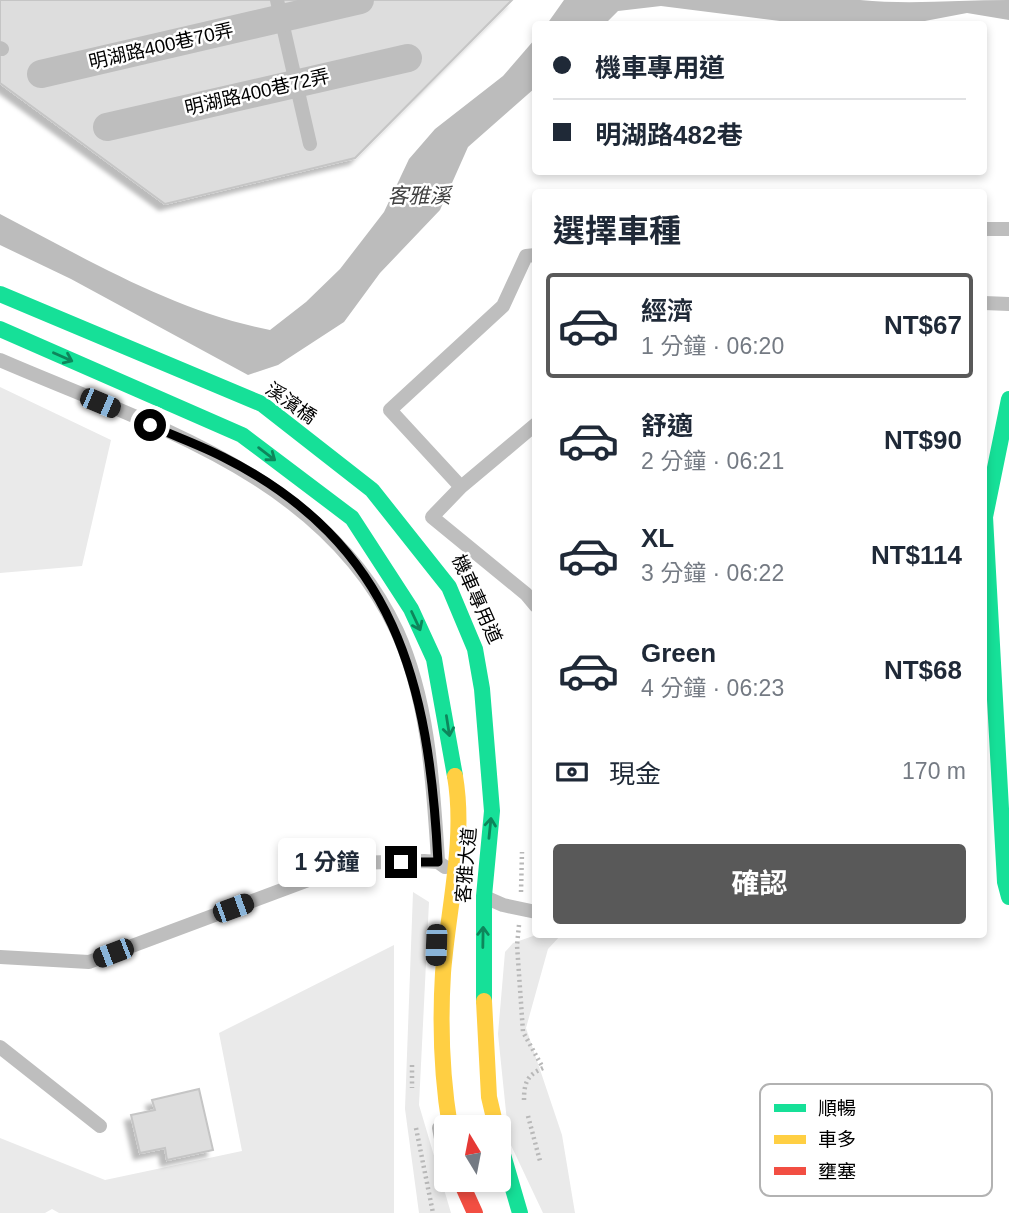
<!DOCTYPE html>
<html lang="zh-TW">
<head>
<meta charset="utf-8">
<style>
  :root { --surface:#fff; --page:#f6f6f7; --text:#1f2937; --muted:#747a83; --line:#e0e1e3; --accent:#595959 }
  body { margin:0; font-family:Helvetica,"Noto Sans TC",sans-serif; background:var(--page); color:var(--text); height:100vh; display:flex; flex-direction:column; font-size:26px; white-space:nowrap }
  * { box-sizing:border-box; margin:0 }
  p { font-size:23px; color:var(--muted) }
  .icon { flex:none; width:38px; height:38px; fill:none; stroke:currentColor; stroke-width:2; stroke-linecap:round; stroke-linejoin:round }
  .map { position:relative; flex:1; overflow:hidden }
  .details { position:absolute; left:532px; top:189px; width:455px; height:749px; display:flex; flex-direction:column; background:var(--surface); border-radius:7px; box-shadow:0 4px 10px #0003 }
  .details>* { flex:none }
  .hud { position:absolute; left:532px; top:21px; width:455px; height:154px; border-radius:7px; box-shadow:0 4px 10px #0003; display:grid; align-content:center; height:154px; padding:0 21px; background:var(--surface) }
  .needle { width:46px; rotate:350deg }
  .tools { position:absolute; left:434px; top:1115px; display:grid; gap:14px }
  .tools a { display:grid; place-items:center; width:77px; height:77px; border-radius:7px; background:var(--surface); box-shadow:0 4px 10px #0003; font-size:35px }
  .end { position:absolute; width:32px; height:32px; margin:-16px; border:9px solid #000; background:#fff; box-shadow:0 0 0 4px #fff }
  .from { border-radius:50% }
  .bubble { position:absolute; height:49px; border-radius:7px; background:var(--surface); box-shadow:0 4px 10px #0003; font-size:23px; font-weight:700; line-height:49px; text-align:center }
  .car { position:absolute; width:21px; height:42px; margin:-21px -10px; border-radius:9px; box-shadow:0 0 5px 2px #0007; background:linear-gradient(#222 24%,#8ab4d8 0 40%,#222 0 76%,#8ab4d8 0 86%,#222 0) }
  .hud b { display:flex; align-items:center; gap:24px; height:66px; font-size:26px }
  .hud b+b { border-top:2px solid var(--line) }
  .hud i { width:18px; height:18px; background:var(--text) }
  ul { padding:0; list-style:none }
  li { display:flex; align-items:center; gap:21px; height:105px; margin:0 14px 10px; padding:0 7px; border:4px solid transparent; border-radius:7px }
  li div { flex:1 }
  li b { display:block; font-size:26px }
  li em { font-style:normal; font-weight:700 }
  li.selected { border-color:var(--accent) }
  li>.icon { width:63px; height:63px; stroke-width:1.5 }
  h2 { padding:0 21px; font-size:32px; line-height:84px }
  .pay { display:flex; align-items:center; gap:18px; height:77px; padding:0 21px; font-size:26px }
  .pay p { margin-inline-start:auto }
  .action { display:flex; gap:14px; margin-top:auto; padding:14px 21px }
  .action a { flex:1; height:80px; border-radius:7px; background:var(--accent); color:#fff; font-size:28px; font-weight:700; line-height:80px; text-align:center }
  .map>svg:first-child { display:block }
  .green { fill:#eaeaea }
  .water { fill:#bcbcbc }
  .building { fill:#ddd; stroke:#c5c5c5; stroke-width:2; filter:url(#shadow) }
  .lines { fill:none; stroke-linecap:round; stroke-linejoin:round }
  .path { stroke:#b8b8b8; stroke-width:4.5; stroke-dasharray:2 3.5; stroke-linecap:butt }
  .lane { stroke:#bebebe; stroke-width:14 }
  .street { stroke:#bebebe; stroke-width:28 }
  .fast { stroke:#16e098; stroke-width:16 }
  .slow { stroke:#ffcf43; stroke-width:16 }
  .jam { stroke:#f24e42; stroke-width:16 }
  .oneway { stroke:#0d865b }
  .route { stroke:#000; stroke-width:9 }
  .labels { text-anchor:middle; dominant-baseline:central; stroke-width:5; stroke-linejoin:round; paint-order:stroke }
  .street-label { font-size:19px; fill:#000; stroke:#fff }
  .water-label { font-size:21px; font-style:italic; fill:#414141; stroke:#fff }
  .key { fill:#fff; stroke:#b2b2b2; stroke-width:2 }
  .key-label { font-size:19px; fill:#000 }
</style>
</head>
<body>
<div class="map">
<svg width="1009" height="1213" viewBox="0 0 1009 1213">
  <defs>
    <filter id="shadow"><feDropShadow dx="-6" dy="6" stdDeviation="2" flood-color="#0004"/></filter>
  </defs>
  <rect width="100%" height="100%" fill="#fff"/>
  <path class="green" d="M0 387 111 440 82 566 0 573Z
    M413 892 429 902 419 1105 451 1213H419L405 1109Z
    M536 935H561L548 949 526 1028 562 1135 575 1213H543L509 1141 498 1034 505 952 513 943Z
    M394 945V1213H59L52 1209 45 1213H0V1138L105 1180 242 1151 219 1033Z"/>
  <path class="water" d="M564 0H860C909 5 959 0 1009 0V20L967 13 909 24H804L661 6 618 11 605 24H547Z
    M535 39V88L468 147 440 210 380 273 344 322 278 365 248 375 71 279 0 245V214C87 259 173 311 270 330L306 302 340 269 384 212 409 159 435 129 503 76Z"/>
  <path class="building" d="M0 0H512L355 158 165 204 0 83Z
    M199 1089 213 1150 167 1160 165 1148 140 1153 131 1115 155 1110 152 1100Z"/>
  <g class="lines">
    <path class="path" d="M521 892 522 852
      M519 925 517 945 523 1032 543 1068C527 1075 524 1083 524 1100
      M412 1065V1088
      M528 1116 540 1161
      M416 1128 433 1213"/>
    <path class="lane" d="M277 0 310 144
      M0 48 2 49
      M984 229H1009
      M536 255 526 256 503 306 390 410 461 487 432 517 526 594 536 606
      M984 303 1009 304
      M0 360C147 424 324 474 397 631 429 702 433 784 438 860
      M461 487 536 424
      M487 898 503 905 536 912
      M0 957 89 962 354 863 424 861 438 862 445 867
      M0 1047 100 1126
      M439 1128 446 1165"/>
    <path class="street" d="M41 74 360 0
      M107 127 408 58"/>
    <path class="fast" d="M0 294 262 404 372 490 449 587 475 649 482 689 492 811 484 896V1001
      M0 329 242 435 352 518 411 609 434 659 455 776
      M1009 399 985 517 1005 882 1009 897
      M499 1141 520 1213"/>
    <path class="slow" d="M484 1001 489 1097 496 1127
      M450 1127C442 1078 440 1022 443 973 448 908 466 840 455 776"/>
    <path class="jam" d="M460 1180 475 1213"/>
  </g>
  <defs><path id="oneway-shaft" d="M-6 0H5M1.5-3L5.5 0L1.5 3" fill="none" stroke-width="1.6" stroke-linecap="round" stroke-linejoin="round" transform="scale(1.75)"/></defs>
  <g class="oneway">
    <use href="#oneway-shaft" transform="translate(63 357) rotate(24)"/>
    <use href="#oneway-shaft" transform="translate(267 454) rotate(37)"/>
    <use href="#oneway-shaft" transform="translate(416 621) rotate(65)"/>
    <use href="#oneway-shaft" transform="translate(448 726) rotate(81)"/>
    <use href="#oneway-shaft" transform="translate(490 828) rotate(-84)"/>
    <use href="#oneway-shaft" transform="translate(483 937) rotate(-89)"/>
  </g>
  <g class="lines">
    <path class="route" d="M150 425C174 436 200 445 223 457 396 544 429 683 438 862H401"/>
  </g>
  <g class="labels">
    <g class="street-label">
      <text transform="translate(161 46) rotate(-13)">明湖路400巷70弄</text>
      <text transform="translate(257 92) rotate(-13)">明湖路400巷72弄</text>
      <text transform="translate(291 403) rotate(35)">溪濱橋</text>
      <text transform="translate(477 599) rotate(66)">機車專用道</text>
      <text transform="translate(466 865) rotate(-85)">客雅大道</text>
    </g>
    <g class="water-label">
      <text x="419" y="195">客雅溪</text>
    </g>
  </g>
  <rect x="760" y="1084" width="232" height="112" rx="10" class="key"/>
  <rect x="774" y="1104" width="32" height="8" fill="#16e098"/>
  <rect x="774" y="1135" width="32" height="9" fill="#ffcf43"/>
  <rect x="774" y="1167" width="32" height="8" fill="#f24e42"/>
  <g class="key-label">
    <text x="818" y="1115">順暢</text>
    <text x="818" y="1146">車多</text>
    <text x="818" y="1178">壅塞</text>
  </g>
</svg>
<div class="tools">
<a><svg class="needle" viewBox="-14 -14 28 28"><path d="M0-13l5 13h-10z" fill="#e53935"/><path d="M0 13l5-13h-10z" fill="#747a83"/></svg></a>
</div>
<i class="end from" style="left:150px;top:425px"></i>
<i class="end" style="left:401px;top:862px"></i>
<div class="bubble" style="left:278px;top:838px;width:98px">1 分鐘</div>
<i class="car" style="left:100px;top:403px;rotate:113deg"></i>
<i class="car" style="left:233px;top:908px;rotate:70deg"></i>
<i class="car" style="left:436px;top:945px;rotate:182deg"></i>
<i class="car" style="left:113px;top:953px;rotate:249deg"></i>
<div class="hud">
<b><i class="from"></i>機車專用道</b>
<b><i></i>明湖路482巷</b>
</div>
<section class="details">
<h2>選擇車種</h2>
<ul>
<li class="selected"><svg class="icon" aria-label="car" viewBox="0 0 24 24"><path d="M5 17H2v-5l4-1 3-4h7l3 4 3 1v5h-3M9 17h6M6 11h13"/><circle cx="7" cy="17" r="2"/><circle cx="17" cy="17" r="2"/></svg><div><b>經濟</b><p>1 分鐘 · 06:20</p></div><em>NT$67</em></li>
<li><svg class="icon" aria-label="car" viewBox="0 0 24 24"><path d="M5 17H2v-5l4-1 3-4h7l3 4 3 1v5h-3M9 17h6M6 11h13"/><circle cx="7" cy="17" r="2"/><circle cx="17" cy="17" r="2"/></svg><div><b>舒適</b><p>2 分鐘 · 06:21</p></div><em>NT$90</em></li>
<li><svg class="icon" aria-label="car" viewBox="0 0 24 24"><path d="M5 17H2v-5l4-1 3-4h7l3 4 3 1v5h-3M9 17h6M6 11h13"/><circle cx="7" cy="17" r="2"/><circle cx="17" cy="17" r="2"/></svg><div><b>XL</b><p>3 分鐘 · 06:22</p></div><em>NT$114</em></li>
<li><svg class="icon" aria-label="car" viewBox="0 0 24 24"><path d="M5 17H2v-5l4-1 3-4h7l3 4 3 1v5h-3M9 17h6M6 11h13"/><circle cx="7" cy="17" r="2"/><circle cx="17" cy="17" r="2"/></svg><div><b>Green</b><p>4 分鐘 · 06:23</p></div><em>NT$68</em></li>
</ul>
<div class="pay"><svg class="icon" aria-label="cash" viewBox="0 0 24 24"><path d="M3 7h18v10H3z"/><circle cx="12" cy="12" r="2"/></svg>現金<p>170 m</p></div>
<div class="action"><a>確認</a></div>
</section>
</div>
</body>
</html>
